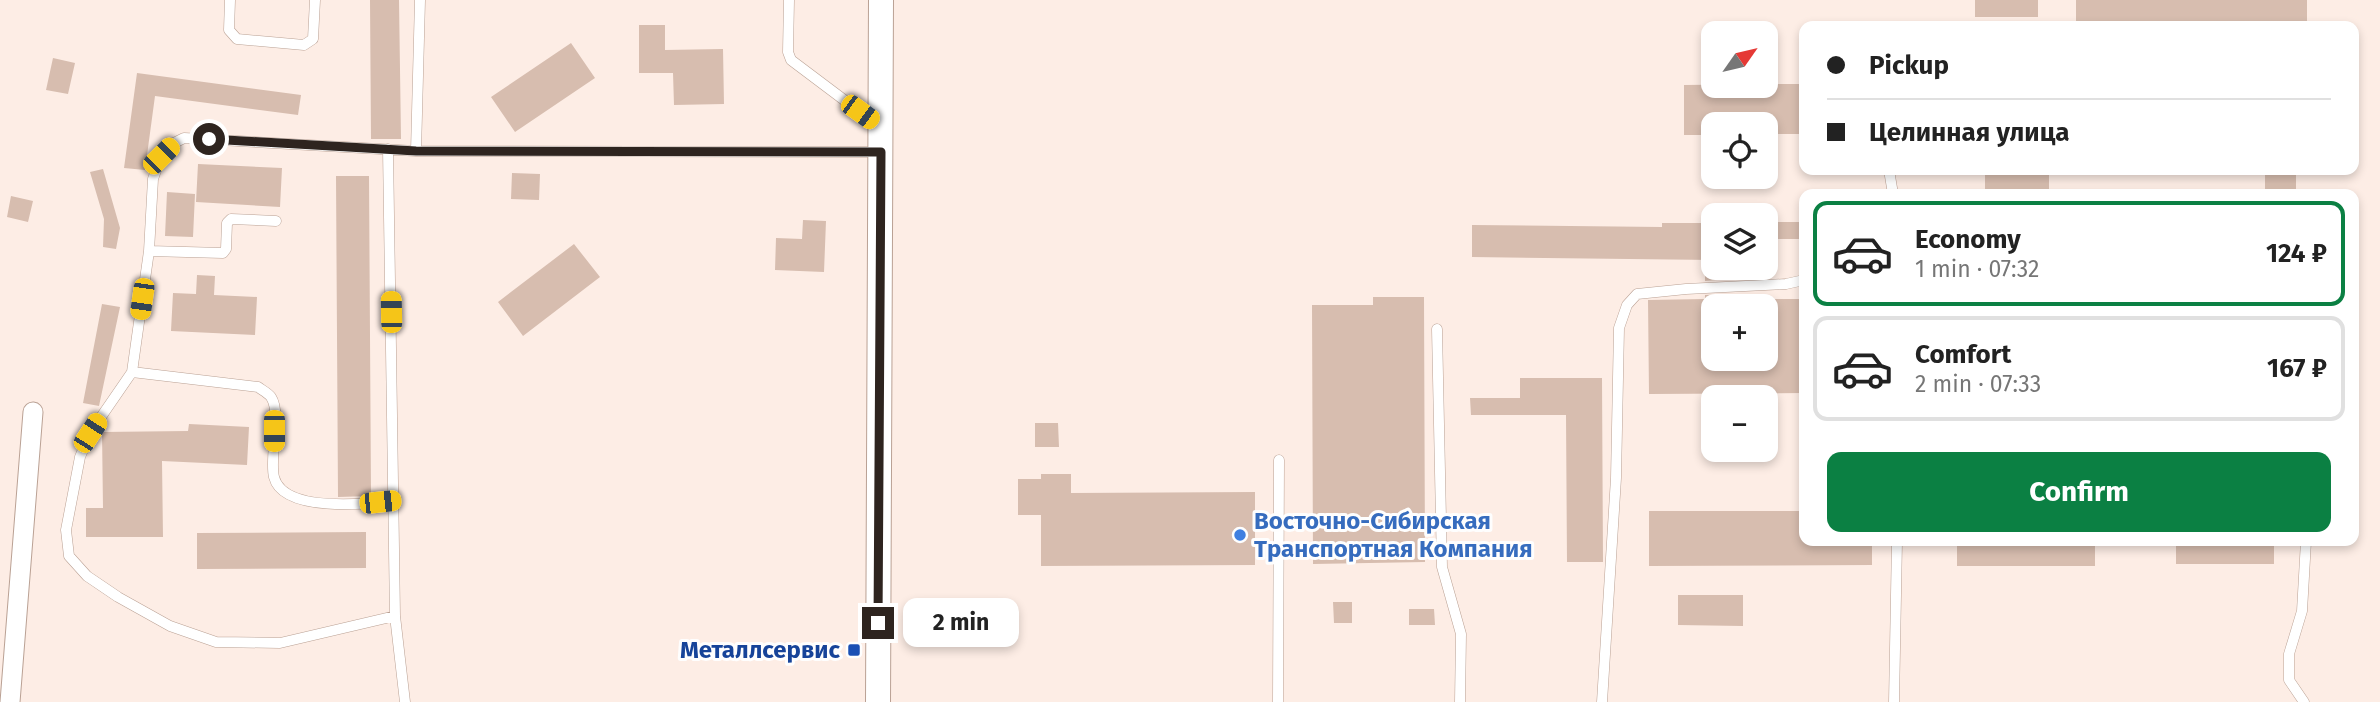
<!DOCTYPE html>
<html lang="en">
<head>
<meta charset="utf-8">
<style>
  :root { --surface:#fff; --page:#f2f2f2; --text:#222; --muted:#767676; --line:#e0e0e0; --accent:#0b8043 }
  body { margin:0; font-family:"Fira Sans",sans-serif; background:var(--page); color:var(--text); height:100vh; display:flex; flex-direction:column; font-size:26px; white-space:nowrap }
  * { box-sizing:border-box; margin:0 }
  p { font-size:23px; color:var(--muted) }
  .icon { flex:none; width:38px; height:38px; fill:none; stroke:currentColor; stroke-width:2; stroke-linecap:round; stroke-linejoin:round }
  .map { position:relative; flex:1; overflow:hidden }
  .side { position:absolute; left:1799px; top:189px; width:560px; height:357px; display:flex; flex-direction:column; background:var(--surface); border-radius:14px; box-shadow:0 4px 10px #0003 }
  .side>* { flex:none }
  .hud { position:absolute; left:1799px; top:21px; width:560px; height:154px; border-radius:14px; box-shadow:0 4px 10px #0003; display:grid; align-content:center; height:154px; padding:0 28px; background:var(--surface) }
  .needle { width:46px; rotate:56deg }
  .tools { position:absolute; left:1701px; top:21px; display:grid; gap:14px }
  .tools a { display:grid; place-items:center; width:77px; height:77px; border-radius:14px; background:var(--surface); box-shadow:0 4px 10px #0003; font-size:35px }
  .end { position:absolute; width:32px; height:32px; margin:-16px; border:9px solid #2e241f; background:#fff; box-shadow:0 0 0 4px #fff }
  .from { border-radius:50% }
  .bubble { position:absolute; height:49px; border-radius:14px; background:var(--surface); box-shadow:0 4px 10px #0003; font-size:23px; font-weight:700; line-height:49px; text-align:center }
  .car { position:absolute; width:21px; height:42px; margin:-21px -10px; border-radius:9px; box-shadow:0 0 5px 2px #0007; background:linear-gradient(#f5c518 24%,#345 0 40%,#f5c518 0 76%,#345 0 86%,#f5c518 0) }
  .hud b { display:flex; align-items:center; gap:24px; height:66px; font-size:26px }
  .hud b+b { border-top:2px solid var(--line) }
  .hud i { width:18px; height:18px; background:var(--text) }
  ul { padding:12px 0 0; list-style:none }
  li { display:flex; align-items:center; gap:21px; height:105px; margin:0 14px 10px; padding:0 14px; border:4px solid var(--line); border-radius:14px }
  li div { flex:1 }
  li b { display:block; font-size:26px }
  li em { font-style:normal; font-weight:700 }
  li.current { border-color:var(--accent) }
  li>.icon { width:63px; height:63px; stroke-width:1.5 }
  .action { display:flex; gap:14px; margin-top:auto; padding:14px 28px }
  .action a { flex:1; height:80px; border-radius:14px; background:var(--accent); color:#fff; font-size:28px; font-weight:700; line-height:80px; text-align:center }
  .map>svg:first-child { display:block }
  .building { fill:#d7bdaf }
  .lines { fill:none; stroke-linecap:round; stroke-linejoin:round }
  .service-casing { stroke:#baa194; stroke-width:11 }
  .minor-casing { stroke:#baa194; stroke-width:21 }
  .tertiary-casing { stroke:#baa194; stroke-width:26 }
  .service { stroke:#fff; stroke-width:10 }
  .minor { stroke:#fff; stroke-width:19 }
  .tertiary { stroke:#fff; stroke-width:24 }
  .route { stroke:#2e241f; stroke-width:9 }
  .shop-dot { fill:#3f7fe0; stroke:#fefefe; stroke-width:2.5 }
  .transit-dot { fill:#1a4fb4; stroke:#fefefe; stroke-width:2.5 }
  .labels { text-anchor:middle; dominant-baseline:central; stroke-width:6; stroke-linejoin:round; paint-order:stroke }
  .shop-label { font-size:24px; font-weight:bold; fill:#366cbe; stroke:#fefefe; text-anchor:start }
  .transit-label { font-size:24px; font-weight:bold; fill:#164399; stroke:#fefefe; text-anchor:end }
</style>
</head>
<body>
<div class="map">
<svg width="2380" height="702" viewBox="0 0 2380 702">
  <rect width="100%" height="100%" fill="#fdede5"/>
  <path class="building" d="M370 0H399L401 139H371Z
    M1975 0H2038V17H1975Z
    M2076 0H2307V26H2076Z
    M639 25H665V50L723 49 724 104 674 105 673 73H639Z
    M571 43 595 78 515 132 491 97Z
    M53 58 75 63 68 94 46 90Z
    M137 73 301 95 298 115 155 96 145 170 124 168Z
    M1766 84H1804V134H1766V124H1713V135H1684V85Z
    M198 164 282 168 280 207 196 202Z
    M103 169 120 228 116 249 103 247 104 219 90 172Z
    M1985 170H2049V192H1985Z
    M2265 170H2296V194H2265Z
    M512 173 540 174 539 200 511 199Z
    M336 176H369L371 496 338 497Z
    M167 192 195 194 193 237 165 236Z
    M11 196 33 201 28 222 7 217Z
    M803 220 826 221 824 272 775 270 776 238 802 239Z
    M1766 222H1804V239H1766Z
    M1662 223H1713V260L1472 257V225L1662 227Z
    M574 244 600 277 523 336 498 302Z
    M1705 268H1730V279L1705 281Z
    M197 275 215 276 214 295 257 297 255 335 171 331 173 293 196 294Z
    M1730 294 1729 306H1713V359H1766V299H1804V393L1649 394 1648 300 1705 299V295Z
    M1373 297H1424L1425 562 1313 564 1312 305H1373Z
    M102 304 120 307 99 406 83 403Z
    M1520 378H1602L1603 562H1567L1566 415H1471L1470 398H1520Z
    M1035 423H1058L1059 447H1035Z
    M189 424 249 427 247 465 162 461 163 537H86V508H103L102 432 188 431Z
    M1041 474H1071V493L1255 492V565L1041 566V515H1018V479H1041Z
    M1649 511H1804V541H1872V565L1649 566Z
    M366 532V568L197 569V533Z
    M1957 541H2095V566H1957Z
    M2176 541H2274V564H2176Z
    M1678 595H1743V626L1678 625Z
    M1333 602H1352V623H1334Z
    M1409 609H1434L1435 625H1409Z"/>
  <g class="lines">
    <g class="service-casing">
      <path id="service" d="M230 0 229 30 237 39 304 45 313 39 315 0
        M789 0 788 52 791 60 876 124
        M388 149 395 616 405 702
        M416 151 420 0
        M1889 170 1893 194
        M149 251 223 253 226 249 227 223 231 219 276 221
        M1437 329 1442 567 1461 634 1460 702
        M132 372 258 387C262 390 268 393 271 397 282 414 269 457 274 477 283 513 367 504 394 501
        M395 616 280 643 216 642 170 626 118 597 87 576 69 556 66 530 80 457 90 433 132 372 149 251 153 179 161 156 174 143 184 138 416 151 880 152
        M1278 702 1279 460
        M1602 702 1616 478 1619 328 1627 305 1637 294 1686 289 1786 284 1804 280
        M1894 702 1897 541
        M2304 702 2289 680V654L2302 611 2306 541"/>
    </g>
    <g class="minor-casing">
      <path id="minor" d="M10 702 33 412"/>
    </g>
    <g class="tertiary-casing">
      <path id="tertiary" d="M878 702 881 0"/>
    </g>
    <use href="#service" class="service"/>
    <use href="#minor" class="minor"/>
    <use href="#tertiary" class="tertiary"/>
  </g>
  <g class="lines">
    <path class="route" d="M209 139 416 151 881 152 878 623"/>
  </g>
  <circle class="shop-dot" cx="1240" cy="535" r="7"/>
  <rect class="transit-dot" x="847" y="643" width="14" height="14" rx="3.5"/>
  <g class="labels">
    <g class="shop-label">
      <text x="1254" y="521">Восточно-Сибирская<tspan x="1254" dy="28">Транспортная Компания</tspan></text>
    </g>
    <g class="transit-label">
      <text x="840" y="650">Металлсервис</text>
    </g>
  </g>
</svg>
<div class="tools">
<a><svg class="needle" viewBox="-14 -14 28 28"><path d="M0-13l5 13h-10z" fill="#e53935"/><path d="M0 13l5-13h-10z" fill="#767676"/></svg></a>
<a><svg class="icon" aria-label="locate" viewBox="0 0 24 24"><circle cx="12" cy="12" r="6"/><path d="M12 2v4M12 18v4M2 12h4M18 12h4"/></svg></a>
<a><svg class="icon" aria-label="layers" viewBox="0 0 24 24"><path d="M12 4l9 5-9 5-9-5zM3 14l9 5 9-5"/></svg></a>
<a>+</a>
<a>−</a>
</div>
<i class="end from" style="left:209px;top:139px"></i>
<i class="end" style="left:878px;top:623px"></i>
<div class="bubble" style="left:903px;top:598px;width:116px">2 min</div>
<i class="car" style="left:860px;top:112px;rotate:126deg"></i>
<i class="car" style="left:161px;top:156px;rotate:45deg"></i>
<i class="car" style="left:142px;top:299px;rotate:188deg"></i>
<i class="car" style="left:391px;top:312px;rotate:359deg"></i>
<i class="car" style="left:274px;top:431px;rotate:180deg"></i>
<i class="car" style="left:90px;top:433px;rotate:33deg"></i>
<i class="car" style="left:380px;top:502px;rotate:84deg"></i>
<div class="hud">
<b><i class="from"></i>Pickup</b>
<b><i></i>Целинная улица</b>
</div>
<section class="side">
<ul>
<li class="current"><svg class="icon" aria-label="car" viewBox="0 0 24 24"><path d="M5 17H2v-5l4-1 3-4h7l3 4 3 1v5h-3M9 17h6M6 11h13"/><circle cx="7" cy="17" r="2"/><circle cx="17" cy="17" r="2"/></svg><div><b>Economy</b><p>1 min · 07:32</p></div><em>124 ₽</em></li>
<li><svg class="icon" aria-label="car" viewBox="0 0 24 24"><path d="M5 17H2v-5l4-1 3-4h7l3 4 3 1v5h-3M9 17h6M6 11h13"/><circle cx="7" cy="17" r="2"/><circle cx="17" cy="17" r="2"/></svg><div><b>Comfort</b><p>2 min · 07:33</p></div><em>167 ₽</em></li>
</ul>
<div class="action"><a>Confirm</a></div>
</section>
</div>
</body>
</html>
